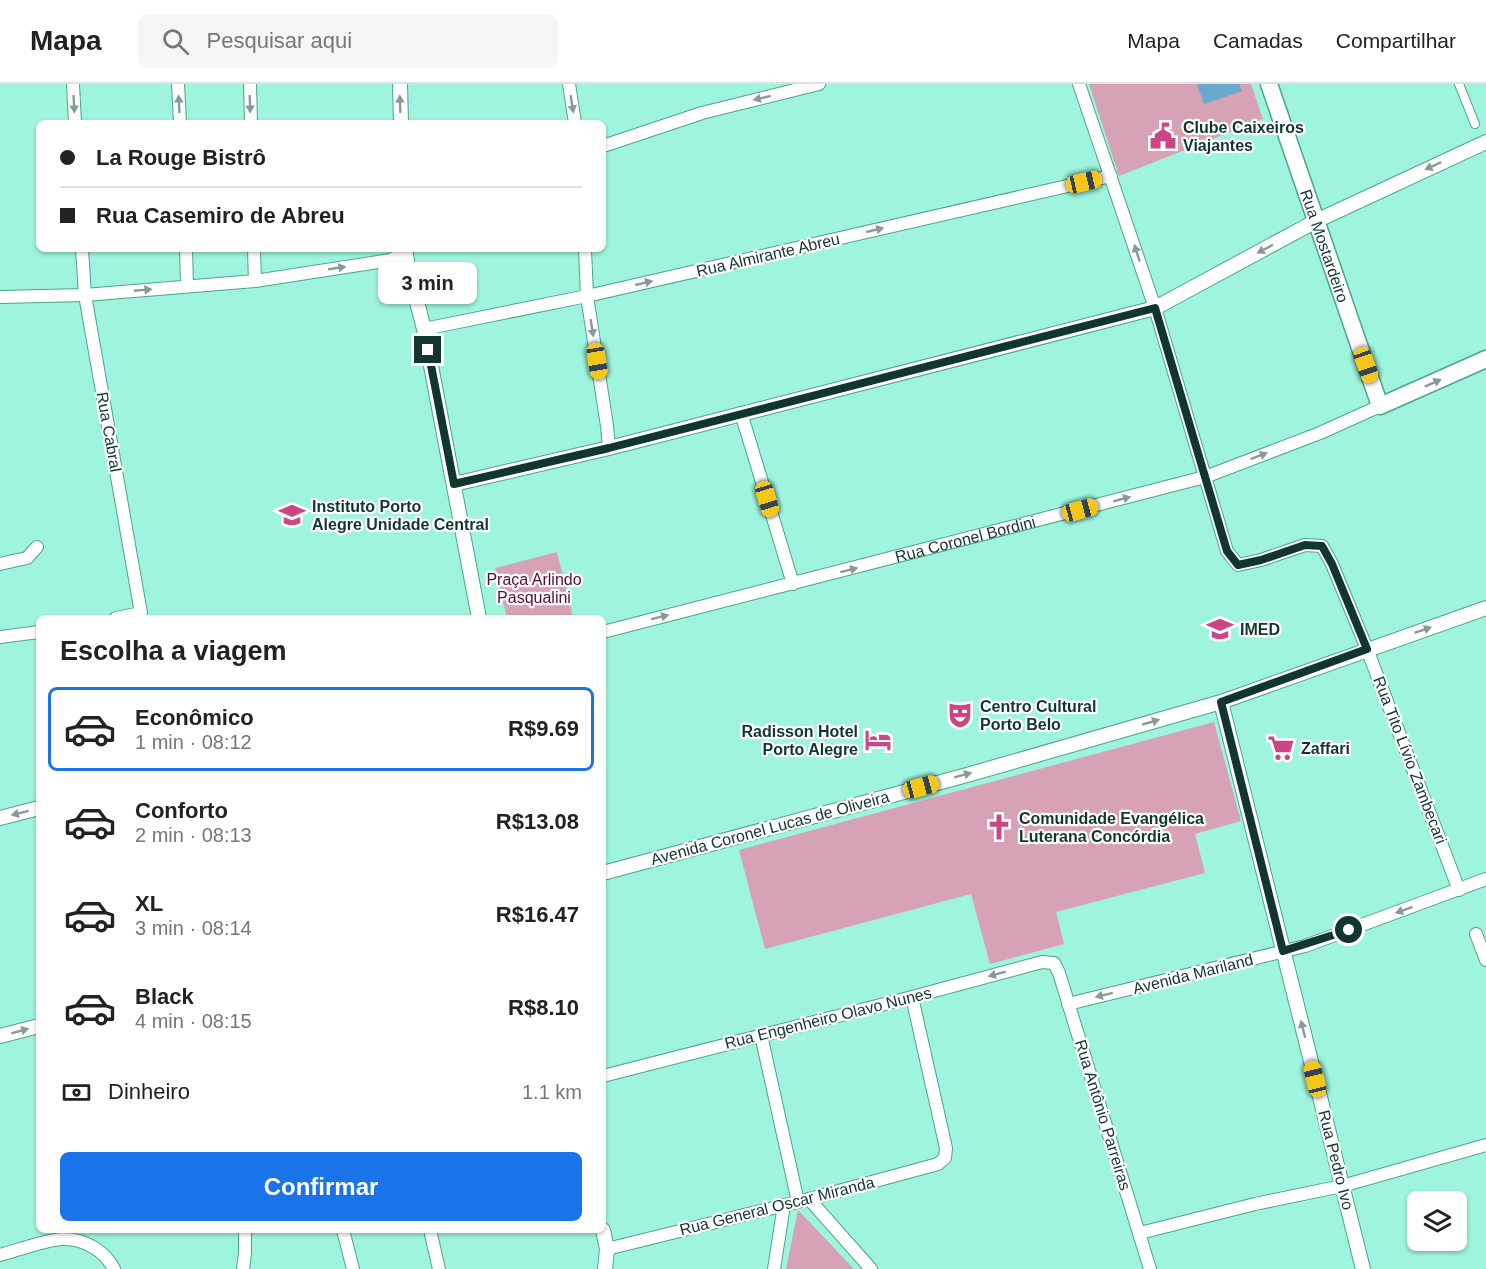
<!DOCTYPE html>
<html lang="pt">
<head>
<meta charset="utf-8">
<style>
  :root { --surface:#fff; --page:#f6f6f6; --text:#222; --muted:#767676; --line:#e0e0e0; --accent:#1a73e8 }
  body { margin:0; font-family:Helvetica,sans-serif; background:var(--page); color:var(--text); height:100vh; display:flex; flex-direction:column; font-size:22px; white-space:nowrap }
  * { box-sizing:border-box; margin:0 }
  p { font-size:20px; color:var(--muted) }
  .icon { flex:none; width:33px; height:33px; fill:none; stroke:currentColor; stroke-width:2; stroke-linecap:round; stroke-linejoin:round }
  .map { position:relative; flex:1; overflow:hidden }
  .panel { position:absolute; left:36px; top:531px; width:570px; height:618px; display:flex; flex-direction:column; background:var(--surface); border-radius:9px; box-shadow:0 2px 4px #0004 }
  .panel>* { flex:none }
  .guide { position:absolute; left:36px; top:36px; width:570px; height:132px; border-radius:9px; box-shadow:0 2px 4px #0004; display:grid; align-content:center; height:132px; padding:0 24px; background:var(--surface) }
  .buttons { position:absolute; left:1407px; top:1107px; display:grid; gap:12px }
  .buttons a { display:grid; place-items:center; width:60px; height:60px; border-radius:9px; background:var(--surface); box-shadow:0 2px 4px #0004; font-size:30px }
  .end { position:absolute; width:27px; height:27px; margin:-14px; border:8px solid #11362d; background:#fff; box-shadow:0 0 0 3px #fff }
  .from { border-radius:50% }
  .bubble { position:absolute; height:42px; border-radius:9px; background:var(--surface); box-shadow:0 2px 4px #0004; font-size:20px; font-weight:700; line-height:42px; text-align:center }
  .car { position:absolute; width:18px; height:36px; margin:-18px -9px; border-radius:8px; box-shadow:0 0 4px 2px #0007; background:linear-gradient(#f5c518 24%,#345 0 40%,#f5c518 0 76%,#345 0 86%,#f5c518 0) }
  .guide b { display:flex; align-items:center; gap:21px; height:57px; font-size:22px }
  .guide b+b { border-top:2px solid var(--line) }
  .guide i { width:15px; height:15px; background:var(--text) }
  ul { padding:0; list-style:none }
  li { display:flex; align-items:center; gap:18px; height:84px; margin:0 12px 9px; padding:0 12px; border:3px solid transparent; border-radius:9px }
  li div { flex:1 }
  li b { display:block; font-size:22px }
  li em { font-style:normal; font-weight:700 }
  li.current { border-color:var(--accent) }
  li>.icon { width:54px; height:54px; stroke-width:1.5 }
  h2 { padding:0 24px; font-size:27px; line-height:72px }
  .pay { display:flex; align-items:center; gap:15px; height:66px; padding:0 24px; font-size:22px }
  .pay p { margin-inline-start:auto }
  .primary-button { display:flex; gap:12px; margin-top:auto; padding:12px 24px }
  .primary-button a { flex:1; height:69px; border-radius:9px; background:var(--accent); color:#fff; font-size:24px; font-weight:700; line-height:69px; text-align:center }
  header { display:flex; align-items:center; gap:36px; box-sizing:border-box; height:84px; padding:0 30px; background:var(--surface); border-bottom:2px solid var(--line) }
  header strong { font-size:28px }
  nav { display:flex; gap:33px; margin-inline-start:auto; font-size:21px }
  .search { width:420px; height:54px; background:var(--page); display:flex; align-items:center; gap:15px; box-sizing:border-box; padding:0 21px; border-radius:9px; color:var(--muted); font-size:22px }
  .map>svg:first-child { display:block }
  .green { fill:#d8a2b6 }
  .water { fill:#6aa9cc }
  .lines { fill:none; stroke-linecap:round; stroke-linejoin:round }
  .pedestrian-casing { stroke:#4da48e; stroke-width:10 }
  .minor-casing { stroke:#4da48e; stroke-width:14 }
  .tertiary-casing { stroke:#4da48e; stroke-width:16 }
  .secondary-casing { stroke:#4da48e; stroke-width:19 }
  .pedestrian { stroke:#fff; stroke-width:8 }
  .minor { stroke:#fff; stroke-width:12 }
  .tertiary { stroke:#fff; stroke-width:14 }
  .secondary { stroke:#fff; stroke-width:16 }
  .oneway { fill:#889a96 }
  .route { stroke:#11362d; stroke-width:8 }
  .labels { text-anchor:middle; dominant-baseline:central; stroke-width:4.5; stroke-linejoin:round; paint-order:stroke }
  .poi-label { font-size:16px; font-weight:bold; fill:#11362d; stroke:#fff; text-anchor:start }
  .street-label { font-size:16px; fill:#11362d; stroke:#fff }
  .park-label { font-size:16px; fill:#570c33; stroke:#fff }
</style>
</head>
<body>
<header>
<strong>Mapa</strong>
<div class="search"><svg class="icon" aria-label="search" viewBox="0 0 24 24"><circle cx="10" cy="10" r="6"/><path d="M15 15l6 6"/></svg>Pesquisar aqui</div>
<nav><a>Mapa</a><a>Camadas</a><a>Compartilhar</a></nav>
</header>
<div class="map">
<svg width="1486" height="1185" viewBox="0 0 1486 1185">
  <rect width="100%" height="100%" fill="#9ef4dc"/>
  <path class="green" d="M1089 0H1251L1263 35 1119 92Z
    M557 468 573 533 507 534 495 484Z
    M1214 638 1241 737 1195 750 1205 789 1056 828 1064 860 990 880 971 810 765 865 739 766Z
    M798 1126 854 1185H786Z"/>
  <path class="water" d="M1200 0H1239L1242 7 1204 20 1197 1Z"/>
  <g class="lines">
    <g class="pedestrian-casing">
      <path id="pedestrian" d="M1459 0 1475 40"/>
    </g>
    <g class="minor-casing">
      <g id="minor">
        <path d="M73 0 75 39"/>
        <path d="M178 0 180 39"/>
        <path d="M250 0 251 39"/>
        <path d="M569 0 575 39"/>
        <path d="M1079 0 1155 224 1227 467 1238 481 1261 476 1305 461 1322 462 1332 480 1367 565 1459 806"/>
        <path d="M603 62 702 29 819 0"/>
        <path d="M82 165 85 211 141 529 116 534"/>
        <path d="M186 165 187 202"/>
        <path d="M254 165 255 197"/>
        <path d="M585 165 587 212 607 342 609 364"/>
        <path d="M0 213 85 211 255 197 391 176 406 167"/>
        <path d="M424 245 587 212 1111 92"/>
        <path d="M741 329 793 500"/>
        <path d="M0 480 27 474 37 463"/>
        <path id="s1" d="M603 548 1205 393 1320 349 1380 322"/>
        <path d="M0 553 39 548"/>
        <path d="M1476 850 1486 876"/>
        <path d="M1068 920 1305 862 1486 795"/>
        <path d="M761 951 798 1118"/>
        <path d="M603 992 912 913 1042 878 1054 879 1059 889 1150 1185"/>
        <path d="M809 1115 871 1185"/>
        <path d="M343 1146 353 1185"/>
        <path d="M430 1146 439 1185"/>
        <path d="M1140 1149 1255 1120 1342 1102 1486 1061"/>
        <path d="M607 1165 809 1115 938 1080 945 1074 946 1064 912 913"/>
        <path d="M0 1171C15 1167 51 1154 64 1155 85 1155 105 1167 114 1185"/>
        <path d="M243 1185 245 1169V1146"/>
        <path d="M774 1185 784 1121"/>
      </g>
    </g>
    <g class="tertiary-casing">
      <path id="tertiary" d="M400 0 401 39
        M405 165 408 183 424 245 479 534
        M454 400 609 364 1155 224 1316 137 1486 58
        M1221 618 1363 1185
        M0 734 39 724
        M603 789 967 691 1221 618 1486 524
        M0 952 39 942
        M603 1146 607 1165 605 1185"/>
    </g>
    <g class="secondary-casing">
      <g id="secondary">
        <path id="s2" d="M1269 0 1380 322 1486 275"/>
      </g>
    </g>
    <use href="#pedestrian" class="pedestrian"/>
    <use href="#minor" class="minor"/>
    <use href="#tertiary" class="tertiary"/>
    <use href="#secondary" class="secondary"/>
  </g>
  <defs><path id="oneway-solid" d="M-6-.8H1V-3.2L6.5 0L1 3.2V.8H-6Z" transform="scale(1.5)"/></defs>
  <g class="oneway">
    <use href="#oneway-solid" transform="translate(762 14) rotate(166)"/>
    <use href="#oneway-solid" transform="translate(74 20) rotate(87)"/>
    <use href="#oneway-solid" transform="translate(179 20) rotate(-93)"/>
    <use href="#oneway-solid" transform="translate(250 20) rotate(88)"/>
    <use href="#oneway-solid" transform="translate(400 20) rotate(-92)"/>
    <use href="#oneway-solid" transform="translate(572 20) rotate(81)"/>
    <use href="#oneway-solid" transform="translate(1433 82) rotate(155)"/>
    <use href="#oneway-solid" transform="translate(875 146) rotate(-13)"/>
    <use href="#oneway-solid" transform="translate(1265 165) rotate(152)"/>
    <use href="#oneway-solid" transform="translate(1137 169) rotate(-108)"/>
    <use href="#oneway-solid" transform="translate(337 184) rotate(-9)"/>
    <use href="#oneway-solid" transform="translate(644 199) rotate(-13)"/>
    <use href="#oneway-solid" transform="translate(143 206) rotate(-5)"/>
    <use href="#oneway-solid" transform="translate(592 244) rotate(81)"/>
    <use href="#oneway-solid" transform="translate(1433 299) rotate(-24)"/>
    <use href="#oneway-solid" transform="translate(1259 372) rotate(-21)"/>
    <use href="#oneway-solid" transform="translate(1122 415) rotate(-15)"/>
    <use href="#oneway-solid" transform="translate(849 486) rotate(-14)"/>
    <use href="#oneway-solid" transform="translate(660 533) rotate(-14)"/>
    <use href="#oneway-solid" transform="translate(1423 546) rotate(-19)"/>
    <use href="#oneway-solid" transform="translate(1151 638) rotate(-16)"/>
    <use href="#oneway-solid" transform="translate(963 691) rotate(-15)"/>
    <use href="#oneway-solid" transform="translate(20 729) rotate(166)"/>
    <use href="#oneway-solid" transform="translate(1404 826) rotate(160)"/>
    <use href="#oneway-solid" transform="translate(997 890) rotate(165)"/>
    <use href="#oneway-solid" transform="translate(1104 911) rotate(166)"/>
    <use href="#oneway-solid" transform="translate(1303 945) rotate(-104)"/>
    <use href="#oneway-solid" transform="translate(20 947) rotate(-15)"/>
  </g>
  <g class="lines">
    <path class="route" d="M428 266 454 400 609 364 1155 224 1227 467 1238 481 1261 476 1305 461 1322 462 1332 480 1367 565 1221 618 1283 867 1349 846"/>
  </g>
  <defs>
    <g id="civic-bare" transform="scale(2.07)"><path d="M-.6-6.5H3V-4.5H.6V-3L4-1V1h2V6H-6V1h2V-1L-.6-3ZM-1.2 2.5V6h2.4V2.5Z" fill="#cc4586" stroke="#fff" stroke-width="2.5" paint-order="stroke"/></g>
    <g id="university-bare" transform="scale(2.07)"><path d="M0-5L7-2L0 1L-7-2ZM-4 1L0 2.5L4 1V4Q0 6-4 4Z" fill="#cc4586" stroke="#fff" stroke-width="2.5" paint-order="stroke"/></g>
    <g id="theatre-bare" transform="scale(2.07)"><path d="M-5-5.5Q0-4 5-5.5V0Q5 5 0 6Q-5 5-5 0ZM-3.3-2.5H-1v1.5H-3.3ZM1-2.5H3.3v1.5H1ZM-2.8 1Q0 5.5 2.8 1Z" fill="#cc4586" stroke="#fff" stroke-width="2.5" paint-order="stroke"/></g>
    <g id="hotel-bare" transform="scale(2.07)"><path d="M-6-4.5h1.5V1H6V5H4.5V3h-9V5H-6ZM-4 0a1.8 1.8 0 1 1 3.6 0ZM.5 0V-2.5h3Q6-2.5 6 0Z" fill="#cc4586" stroke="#fff" stroke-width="2.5" paint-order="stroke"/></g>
    <g id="supermarket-bare" transform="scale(2.07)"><path d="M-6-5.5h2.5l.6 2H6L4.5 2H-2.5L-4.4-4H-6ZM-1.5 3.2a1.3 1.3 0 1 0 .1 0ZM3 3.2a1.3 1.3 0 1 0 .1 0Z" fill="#cc4586" stroke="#fff" stroke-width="2.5" paint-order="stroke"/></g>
    <g id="church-bare" transform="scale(2.07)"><path d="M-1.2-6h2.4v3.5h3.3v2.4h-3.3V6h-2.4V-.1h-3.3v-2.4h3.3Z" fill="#cc4586" stroke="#fff" stroke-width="2.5" paint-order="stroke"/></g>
  </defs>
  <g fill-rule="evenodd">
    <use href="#civic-bare" x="1163" y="52"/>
    <use href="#university-bare" x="292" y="431"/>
    <use href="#university-bare" x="1220" y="545"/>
    <use href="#theatre-bare" x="960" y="631"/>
    <use href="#hotel-bare" x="878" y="656"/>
    <use href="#supermarket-bare" x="1281" y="664"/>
    <use href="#church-bare" x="999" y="743"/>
  </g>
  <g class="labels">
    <g class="poi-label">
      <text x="1183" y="43">Clube Caixeiros<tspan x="1183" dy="18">Viajantes</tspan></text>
      <text x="312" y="422">Instituto Porto<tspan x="312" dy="18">Alegre Unidade Central</tspan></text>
      <text x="1240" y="545">IMED</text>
      <text x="980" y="622">Centro Cultural<tspan x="980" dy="18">Porto Belo</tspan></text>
      <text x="858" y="647" text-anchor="end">Radisson Hotel<tspan x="858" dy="18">Porto Alegre</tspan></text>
      <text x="1301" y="664">Zaffari</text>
      <text x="1019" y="734">Comunidade Evangélica<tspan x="1019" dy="18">Luterana Concórdia</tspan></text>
    </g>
    <g class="street-label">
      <text stroke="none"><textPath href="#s2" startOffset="171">Rua Mostardeiro</textPath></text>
      <text transform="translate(768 171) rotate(-13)">Rua Almirante Abreu</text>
      <text transform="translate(109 348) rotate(80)">Rua Cabral</text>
      <text stroke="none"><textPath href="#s1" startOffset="374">Rua Coronel Bordini</textPath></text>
      <text transform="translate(1410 676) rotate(69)">Rua Tito Lívio Zambecari</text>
      <text transform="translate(770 744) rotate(-15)">Avenida Coronel Lucas de Oliveira</text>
      <text transform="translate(1193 890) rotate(-14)">Avenida Mariland</text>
      <text transform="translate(828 934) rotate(-14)">Rua Engenheiro Olavo Nunes</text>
      <text transform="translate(1103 1031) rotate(73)">Rua Antônio Parreiras</text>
      <text transform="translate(1336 1076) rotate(76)">Rua Pedro Ivo</text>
      <text transform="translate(777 1122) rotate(-14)">Rua General Oscar Miranda</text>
    </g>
    <g class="park-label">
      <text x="534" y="495">Praça Arlindo<tspan x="534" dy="18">Pasqualini</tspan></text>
    </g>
  </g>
</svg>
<div class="buttons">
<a><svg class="icon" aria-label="layers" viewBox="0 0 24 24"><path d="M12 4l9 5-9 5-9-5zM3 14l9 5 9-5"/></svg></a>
</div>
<i class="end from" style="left:1349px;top:846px"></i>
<i class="end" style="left:428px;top:266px"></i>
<div class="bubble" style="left:378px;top:178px;width:99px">3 min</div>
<i class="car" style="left:1084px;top:98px;rotate:77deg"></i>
<i class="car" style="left:597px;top:277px;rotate:171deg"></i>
<i class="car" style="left:1366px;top:281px;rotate:161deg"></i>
<i class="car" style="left:767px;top:415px;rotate:163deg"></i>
<i class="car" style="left:1080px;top:426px;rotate:75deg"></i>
<i class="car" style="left:921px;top:703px;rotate:75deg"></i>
<i class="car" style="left:1315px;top:995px;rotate:346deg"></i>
<div class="guide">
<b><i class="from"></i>La Rouge Bistrô</b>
<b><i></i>Rua Casemiro de Abreu</b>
</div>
<section class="panel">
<h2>Escolha a viagem</h2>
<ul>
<li class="current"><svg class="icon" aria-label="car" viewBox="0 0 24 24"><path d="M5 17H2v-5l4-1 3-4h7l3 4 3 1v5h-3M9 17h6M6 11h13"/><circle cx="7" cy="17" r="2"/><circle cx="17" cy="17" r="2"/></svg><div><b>Econômico</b><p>1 min · 08:12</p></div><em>R$9.69</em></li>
<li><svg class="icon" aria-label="car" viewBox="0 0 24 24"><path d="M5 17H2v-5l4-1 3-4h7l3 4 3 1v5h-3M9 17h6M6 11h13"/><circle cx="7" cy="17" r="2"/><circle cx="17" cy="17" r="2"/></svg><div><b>Conforto</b><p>2 min · 08:13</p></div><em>R$13.08</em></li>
<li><svg class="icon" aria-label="car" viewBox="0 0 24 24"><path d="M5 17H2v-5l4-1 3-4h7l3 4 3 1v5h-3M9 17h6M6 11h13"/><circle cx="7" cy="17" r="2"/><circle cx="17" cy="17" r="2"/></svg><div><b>XL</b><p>3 min · 08:14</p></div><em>R$16.47</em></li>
<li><svg class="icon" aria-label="car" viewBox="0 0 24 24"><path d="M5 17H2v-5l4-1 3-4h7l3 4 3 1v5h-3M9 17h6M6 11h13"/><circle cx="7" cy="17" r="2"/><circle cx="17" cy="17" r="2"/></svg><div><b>Black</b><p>4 min · 08:15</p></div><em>R$8.10</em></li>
</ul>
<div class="pay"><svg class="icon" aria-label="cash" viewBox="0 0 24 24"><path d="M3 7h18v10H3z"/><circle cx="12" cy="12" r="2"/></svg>Dinheiro<p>1.1 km</p></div>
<div class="primary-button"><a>Confirmar</a></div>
</section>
</div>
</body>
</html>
